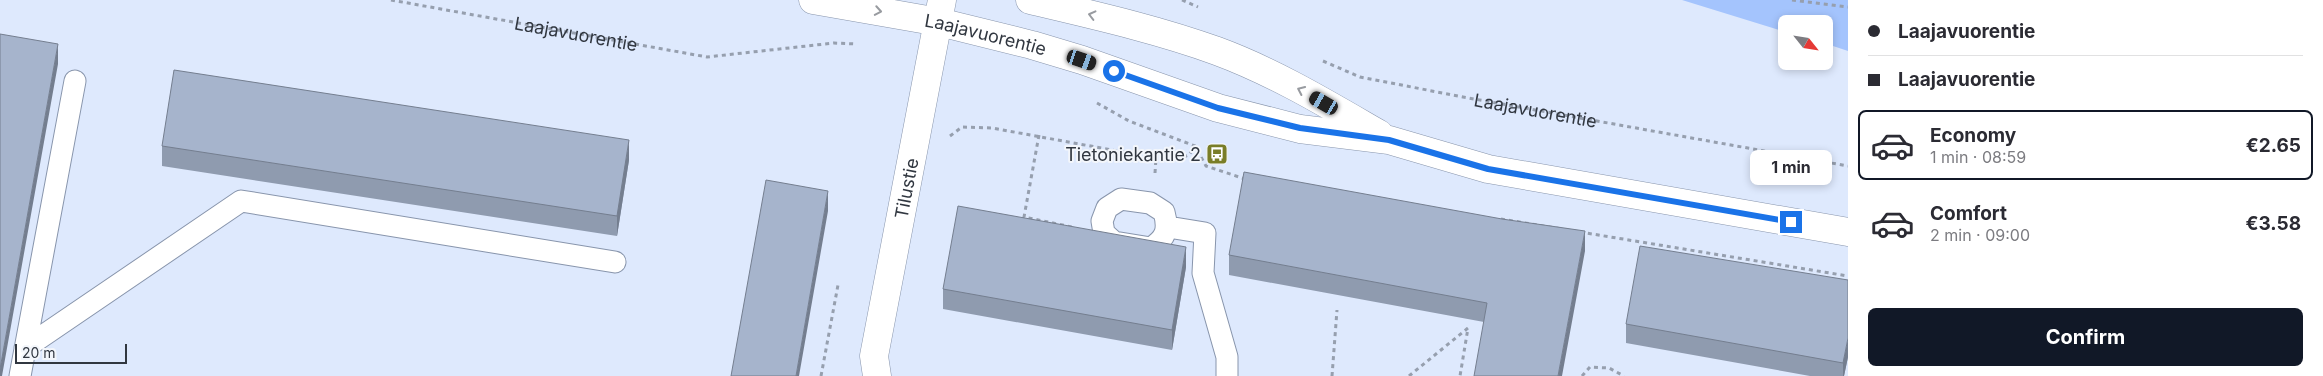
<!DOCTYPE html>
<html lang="en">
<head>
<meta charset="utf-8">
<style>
  :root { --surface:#fff; --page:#f7f7f7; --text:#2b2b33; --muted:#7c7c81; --line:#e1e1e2; --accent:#111827 }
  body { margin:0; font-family:Inter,sans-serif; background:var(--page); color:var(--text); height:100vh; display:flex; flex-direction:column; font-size:19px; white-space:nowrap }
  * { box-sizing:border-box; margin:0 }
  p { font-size:16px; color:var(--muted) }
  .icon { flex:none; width:28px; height:28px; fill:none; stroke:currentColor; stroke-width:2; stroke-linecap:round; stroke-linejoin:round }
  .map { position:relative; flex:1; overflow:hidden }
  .side { display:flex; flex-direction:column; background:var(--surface); width:475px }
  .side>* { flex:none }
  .top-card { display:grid; align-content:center; height:110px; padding:0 20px; background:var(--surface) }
  .needle { width:32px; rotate:120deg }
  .fabs { position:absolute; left:1778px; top:15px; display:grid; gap:10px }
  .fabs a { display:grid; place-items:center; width:55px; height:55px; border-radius:8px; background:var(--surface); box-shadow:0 2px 8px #0003; font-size:25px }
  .scale { position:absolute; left:15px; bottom:12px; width:112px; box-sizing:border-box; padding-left:5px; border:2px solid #313740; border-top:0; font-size:14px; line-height:18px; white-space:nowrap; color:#313740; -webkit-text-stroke:4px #f3f6fb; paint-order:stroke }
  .end { position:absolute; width:22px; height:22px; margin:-11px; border:6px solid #1a73e8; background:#fff; box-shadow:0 0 0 2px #fff }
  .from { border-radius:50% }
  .bubble { position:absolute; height:35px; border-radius:8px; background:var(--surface); box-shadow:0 2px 8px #0003; font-size:16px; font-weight:700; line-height:35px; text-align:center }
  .car { position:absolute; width:15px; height:30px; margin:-15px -8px; border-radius:6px; box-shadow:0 0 4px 1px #0007; background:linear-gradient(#222 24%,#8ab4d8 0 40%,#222 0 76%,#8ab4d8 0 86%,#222 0) }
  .top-card b { display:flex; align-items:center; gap:18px; height:48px; font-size:19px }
  .top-card b+b { border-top:1px solid var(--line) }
  .top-card i { width:12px; height:12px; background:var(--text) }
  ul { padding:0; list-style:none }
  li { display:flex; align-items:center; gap:15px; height:70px; margin:0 10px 8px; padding:0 10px; border:2px solid transparent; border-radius:8px }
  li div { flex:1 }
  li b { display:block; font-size:19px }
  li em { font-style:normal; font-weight:700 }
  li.on { border-color:var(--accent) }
  li>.icon { width:45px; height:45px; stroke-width:1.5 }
  .cta { display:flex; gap:10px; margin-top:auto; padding:10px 20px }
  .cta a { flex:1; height:58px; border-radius:8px; background:var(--accent); color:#fff; font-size:20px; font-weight:700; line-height:58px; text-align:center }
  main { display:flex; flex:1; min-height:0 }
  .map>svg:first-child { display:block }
  .green { fill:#a4c4fd }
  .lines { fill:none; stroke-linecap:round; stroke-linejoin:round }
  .lane-casing { stroke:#8895ac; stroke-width:23 }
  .street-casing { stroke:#8895ac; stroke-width:29 }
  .secondary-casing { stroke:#8895ac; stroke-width:29 }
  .path { stroke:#969fae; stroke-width:3; stroke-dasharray:4 4; stroke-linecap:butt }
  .lane { stroke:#fff; stroke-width:21 }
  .street { stroke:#fff; stroke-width:28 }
  .secondary { stroke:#fff; stroke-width:28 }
  .wall { fill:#8f9baf }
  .shaded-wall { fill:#747e8f }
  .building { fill:#a6b4cc; stroke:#747e8f }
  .oneway { stroke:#989ba0 }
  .route { stroke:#1a73e8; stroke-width:6 }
  .labels { text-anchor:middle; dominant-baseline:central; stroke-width:4; stroke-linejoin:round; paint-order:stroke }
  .street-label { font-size:18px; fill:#313740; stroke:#f3f6fb }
  .poi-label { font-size:18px; fill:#313740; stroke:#f3f6fb; text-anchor:end }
</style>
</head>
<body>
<main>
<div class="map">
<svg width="1848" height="376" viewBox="0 0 1848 376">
  <rect width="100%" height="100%" fill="#dee9fd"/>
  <path class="green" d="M1682 0H1848V51L1824 43V24H1786V32Z"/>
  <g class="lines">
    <g class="lane-casing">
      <path id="lane" d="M1121 199 1150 203 1164 212C1169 230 1166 238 1151 248L1114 242 1104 233 1102 221 1107 208Z
        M1168 227 1205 233 1203 273 1227 357V376
        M25 348 241 201 615 262
        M20 376 75 81"/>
    </g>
    <g class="street-casing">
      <g id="street">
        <path id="s3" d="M877 376 874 356 942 0"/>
      </g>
    </g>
    <g class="secondary-casing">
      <g id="secondary">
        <path id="s4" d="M813 0 939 22 1032 45 1082 60 1218 108 1300 129 1389 140 1488 169 1848 232"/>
        <path d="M1030 0C1093 15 1156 29 1217 51 1274 72 1327 104 1379 134"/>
      </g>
    </g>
    <g class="path">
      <path id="s1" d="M391 0 707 57 834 43 857 44"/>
      <path d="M1182 0 1198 7"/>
      <path d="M1792 0 1848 7"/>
      <path id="s2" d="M1323 61 1360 77 1463 97 1848 166"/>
      <path d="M1097 103 1129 121 1195 146 1206 166 1245 179"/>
      <path d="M1039 135 1024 217 1072 227"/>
      <path d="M950 136 962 127 992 128 1172 161 1189 155 1194 147"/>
      <path d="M1155 173 1156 158"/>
      <path d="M1501 219 1848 276"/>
      <path d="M821 376 838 285"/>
      <path d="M1332 376 1337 310"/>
      <path d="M1409 376 1468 328 1460 376"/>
      <path d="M1582 376 1590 367 1609 368 1624 376"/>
    </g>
    <use href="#lane" class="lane"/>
    <use href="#street" class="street"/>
    <use href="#secondary" class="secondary"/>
  </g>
  <path class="wall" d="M162 146 629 160 617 236 162 166Z
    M1585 251 1484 322 1229 275V255Z
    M1186 267 1172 350 943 309V289Z
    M1626 324 1848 357 1844 376H1810L1626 343Z"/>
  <path class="shaded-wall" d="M58 44V64L2 376H0V369Z
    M629 140V160L617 236V216Z
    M828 191V211L799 376H796Z
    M1585 231V251L1562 376H1558Z
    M1186 247V267L1172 350V330Z
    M1848 338V357L1844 376H1843V363Z"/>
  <path class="building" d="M0 34 58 44 0 369Z
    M174 70 629 140 617 216 162 146Z
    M1244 172 1502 219 1585 231 1558 376H1474L1487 303 1229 255Z
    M766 180 828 191 796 376H731Z
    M958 206 1186 247 1172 330 943 289Z
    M1640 246 1848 280V338L1843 363 1626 324Z"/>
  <defs><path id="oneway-chevron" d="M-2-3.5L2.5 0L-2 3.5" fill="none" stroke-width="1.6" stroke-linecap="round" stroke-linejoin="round" transform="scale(1.25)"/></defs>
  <g class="oneway">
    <use href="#oneway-chevron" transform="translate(878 11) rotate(10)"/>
    <use href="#oneway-chevron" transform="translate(1092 15) rotate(-166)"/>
    <use href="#oneway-chevron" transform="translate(1301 90) rotate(-155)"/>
  </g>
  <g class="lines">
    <path class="route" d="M1114 71 1218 108 1300 128 1389 140 1488 169 1791 222"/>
  </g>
  <defs>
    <g id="bus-square" transform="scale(1.125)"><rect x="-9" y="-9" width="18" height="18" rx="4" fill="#797d27" stroke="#f3f6fb"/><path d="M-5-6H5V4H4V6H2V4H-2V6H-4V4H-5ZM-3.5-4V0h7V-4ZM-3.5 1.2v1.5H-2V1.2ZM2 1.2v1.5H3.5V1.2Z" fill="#fff"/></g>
  </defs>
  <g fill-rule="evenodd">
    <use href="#bus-square" x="1217" y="154"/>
  </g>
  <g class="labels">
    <g class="street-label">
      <text stroke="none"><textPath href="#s1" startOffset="188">Laajavuorentie</textPath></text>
      <text stroke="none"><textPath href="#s4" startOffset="176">Laajavuorentie</textPath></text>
      <text stroke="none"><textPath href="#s2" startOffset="219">Laajavuorentie</textPath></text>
      <text stroke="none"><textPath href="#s3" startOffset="191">Tilustie</textPath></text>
    </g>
    <g class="poi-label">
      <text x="1201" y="154">Tietoniekantie 2</text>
    </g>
  </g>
</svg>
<div class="fabs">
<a><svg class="needle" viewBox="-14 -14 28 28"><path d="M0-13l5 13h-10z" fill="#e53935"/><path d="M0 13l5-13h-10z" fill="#7c7c81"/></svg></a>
</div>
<div class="scale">20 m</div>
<i class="end from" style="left:1114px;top:71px"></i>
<i class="end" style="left:1791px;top:222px"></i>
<div class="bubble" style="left:1750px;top:150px;width:82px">1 min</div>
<i class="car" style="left:1082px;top:60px;rotate:109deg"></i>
<i class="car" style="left:1324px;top:103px;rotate:300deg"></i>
</div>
<section class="side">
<div class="top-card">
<b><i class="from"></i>Laajavuorentie</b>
<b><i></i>Laajavuorentie</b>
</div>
<ul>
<li class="on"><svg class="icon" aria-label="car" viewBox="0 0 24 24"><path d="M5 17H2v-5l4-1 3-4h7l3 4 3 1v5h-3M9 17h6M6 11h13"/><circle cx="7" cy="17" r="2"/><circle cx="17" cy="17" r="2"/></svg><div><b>Economy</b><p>1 min · 08:59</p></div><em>€2.65</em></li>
<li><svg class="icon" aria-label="car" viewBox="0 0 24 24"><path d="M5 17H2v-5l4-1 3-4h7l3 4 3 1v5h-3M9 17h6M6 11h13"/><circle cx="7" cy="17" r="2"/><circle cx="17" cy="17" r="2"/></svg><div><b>Comfort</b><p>2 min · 09:00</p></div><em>€3.58</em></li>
</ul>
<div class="cta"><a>Confirm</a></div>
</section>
</main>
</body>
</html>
